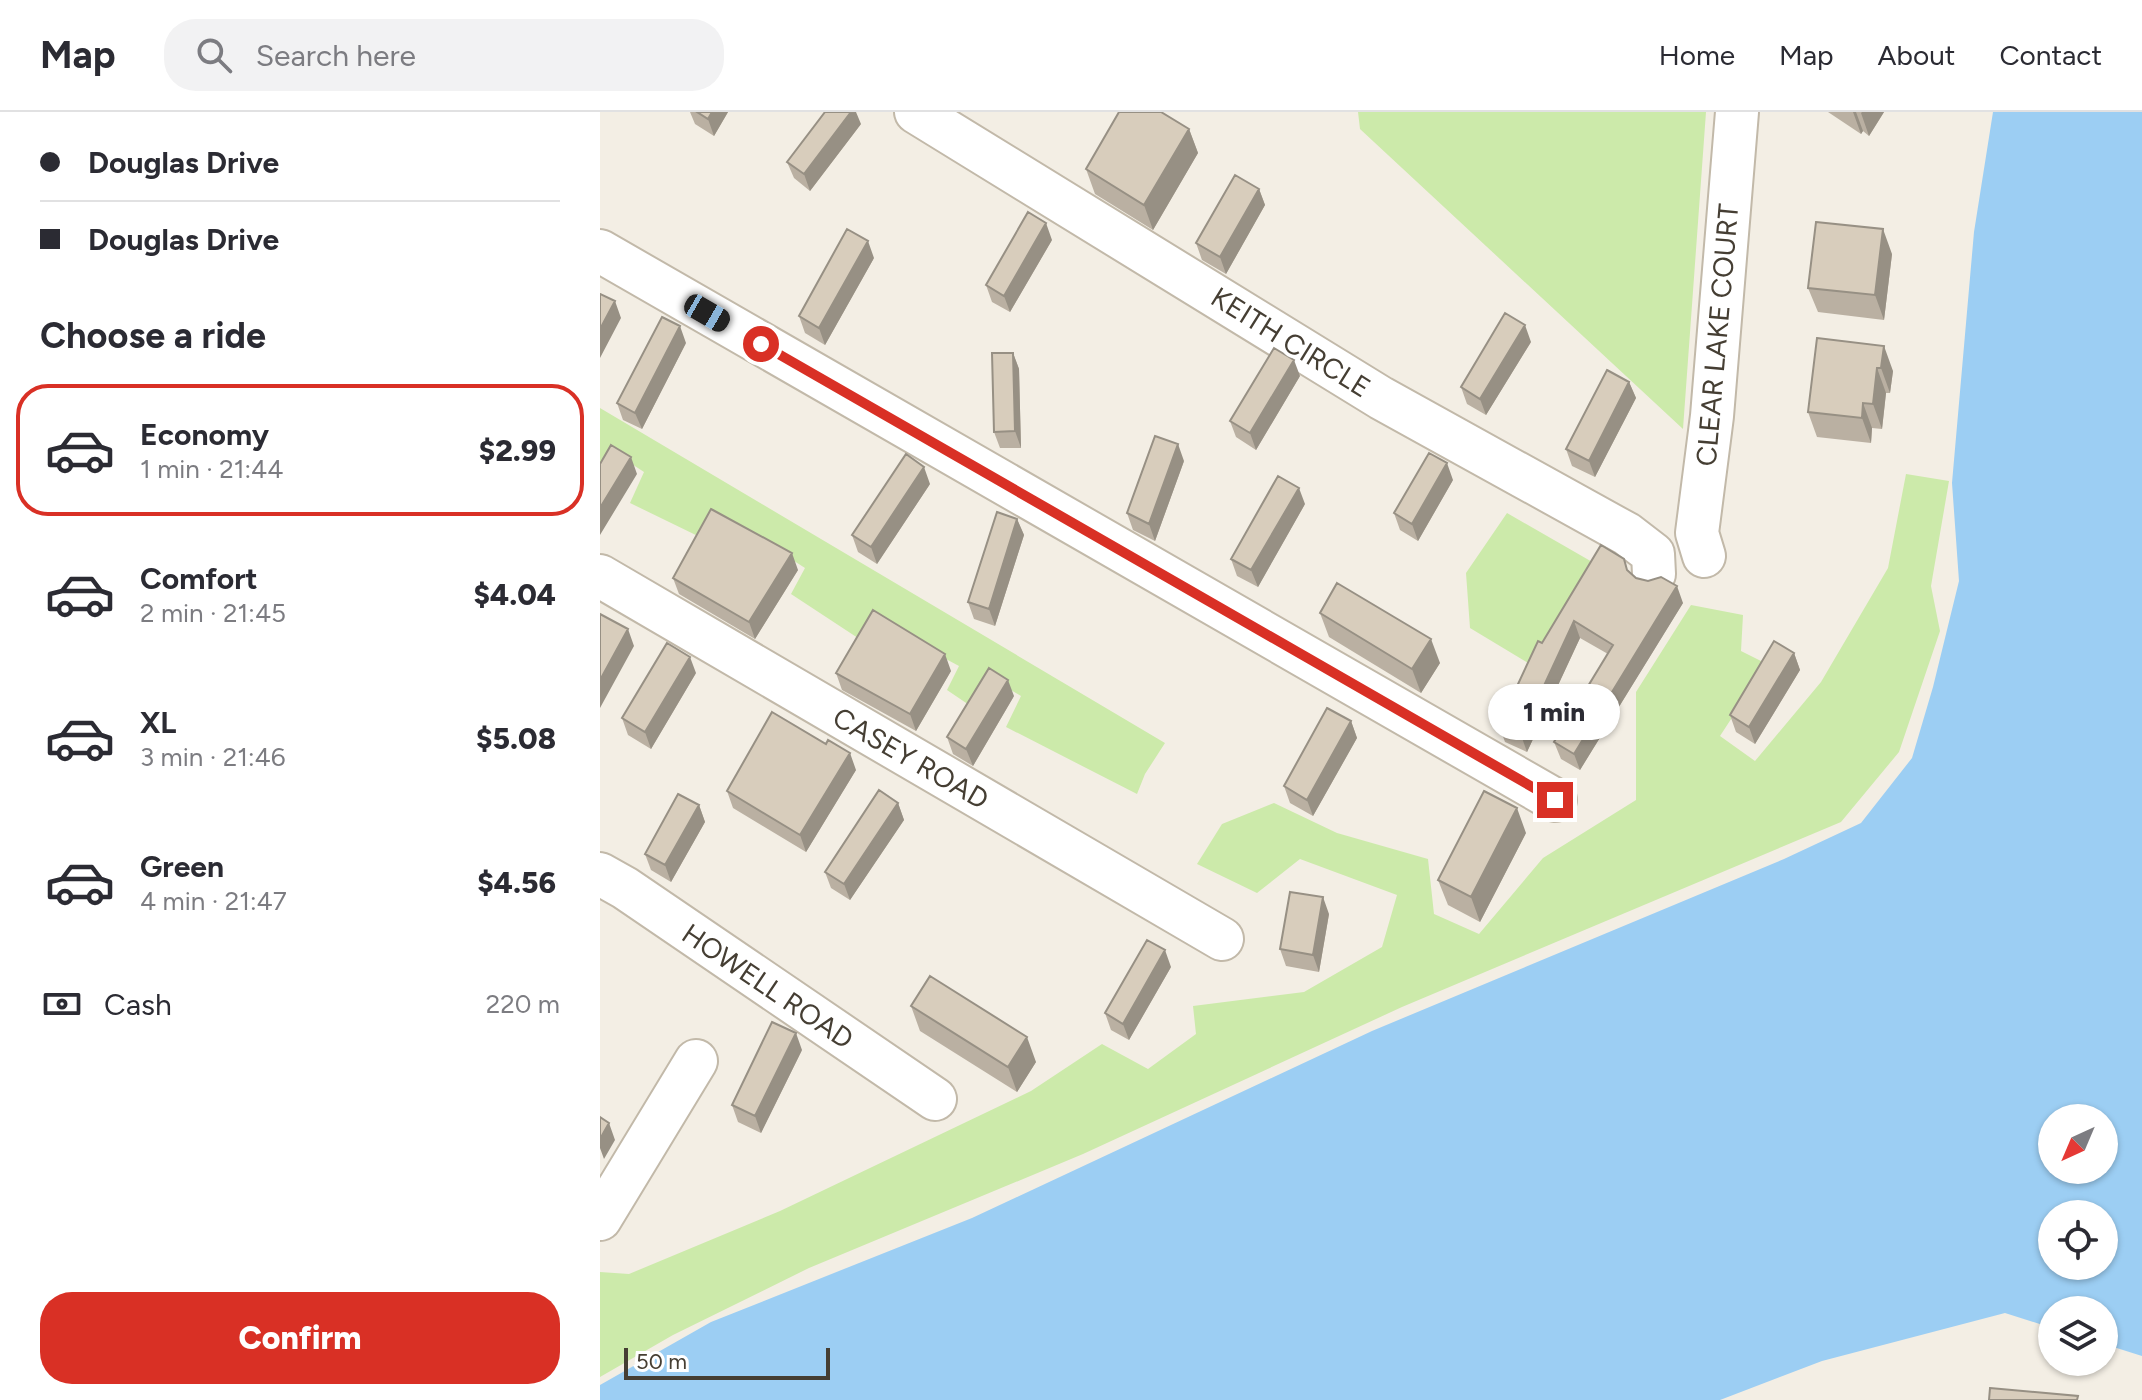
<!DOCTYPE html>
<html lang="en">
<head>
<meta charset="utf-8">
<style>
  :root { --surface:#fff; --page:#f2f2f3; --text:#2b2b33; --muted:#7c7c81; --line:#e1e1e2; --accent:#d93025 }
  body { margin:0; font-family:Figtree,sans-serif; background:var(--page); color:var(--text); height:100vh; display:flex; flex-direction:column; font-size:30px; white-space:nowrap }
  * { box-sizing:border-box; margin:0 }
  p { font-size:26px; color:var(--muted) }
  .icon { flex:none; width:44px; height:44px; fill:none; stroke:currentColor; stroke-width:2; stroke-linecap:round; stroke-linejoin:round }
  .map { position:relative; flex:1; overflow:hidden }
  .panel { display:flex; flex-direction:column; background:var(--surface); width:600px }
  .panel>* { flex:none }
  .banner { display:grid; align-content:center; height:176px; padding:0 40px; background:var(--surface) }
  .needle { width:52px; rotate:224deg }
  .tools { position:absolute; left:1438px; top:992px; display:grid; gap:16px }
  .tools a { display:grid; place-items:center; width:80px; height:80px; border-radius:50%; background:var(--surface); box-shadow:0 2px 6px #0004; font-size:40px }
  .scale { position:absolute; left:24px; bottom:20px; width:206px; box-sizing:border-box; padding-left:8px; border:4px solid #453e33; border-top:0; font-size:22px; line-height:28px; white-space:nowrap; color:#453e33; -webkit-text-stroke:6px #fff; paint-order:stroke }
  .end { position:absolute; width:36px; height:36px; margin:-18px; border:10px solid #d93025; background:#fff; box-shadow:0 0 0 4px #fff }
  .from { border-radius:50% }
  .bubble { position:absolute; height:56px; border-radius:28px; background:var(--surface); box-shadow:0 2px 6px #0004; font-size:26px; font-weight:800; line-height:56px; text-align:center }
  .car { position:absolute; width:24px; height:48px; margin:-24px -12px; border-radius:10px; box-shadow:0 0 6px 2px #0007; background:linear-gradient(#222 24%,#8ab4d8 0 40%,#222 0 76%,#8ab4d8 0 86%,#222 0) }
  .banner b { display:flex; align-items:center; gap:28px; height:76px; font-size:30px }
  .banner b+b { border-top:2px solid var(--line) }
  .banner i { width:20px; height:20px; background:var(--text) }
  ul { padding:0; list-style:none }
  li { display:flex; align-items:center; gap:24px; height:132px; margin:0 16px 12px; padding:0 24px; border:4px solid transparent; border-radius:32px }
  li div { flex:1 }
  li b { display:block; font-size:30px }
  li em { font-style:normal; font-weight:800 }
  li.active { border-color:var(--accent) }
  li>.icon { width:72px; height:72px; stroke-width:1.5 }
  h2 { padding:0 40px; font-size:36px; line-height:96px }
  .pay { display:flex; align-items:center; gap:20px; height:88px; padding:0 40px; font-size:30px }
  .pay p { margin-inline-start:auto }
  .action { display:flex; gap:16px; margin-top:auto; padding:16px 40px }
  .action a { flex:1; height:92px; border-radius:32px; background:var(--accent); color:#fff; font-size:32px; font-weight:800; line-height:92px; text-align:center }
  header { display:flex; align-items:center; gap:48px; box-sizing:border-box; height:112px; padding:0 40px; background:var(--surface); border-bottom:2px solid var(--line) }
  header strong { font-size:38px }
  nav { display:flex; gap:44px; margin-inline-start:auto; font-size:28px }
  .search { width:560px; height:72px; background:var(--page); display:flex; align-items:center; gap:20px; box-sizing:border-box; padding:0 28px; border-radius:32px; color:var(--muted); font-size:30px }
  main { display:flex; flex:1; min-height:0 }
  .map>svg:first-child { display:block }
  .green { fill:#cceaaa }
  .water { fill:#9ccef3; fill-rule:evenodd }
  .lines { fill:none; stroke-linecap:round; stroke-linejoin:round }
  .minor-casing { stroke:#c2b9a9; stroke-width:46 }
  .minor { stroke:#fff; stroke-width:42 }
  .wall { fill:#bab0a2 }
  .shaded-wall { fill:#979084 }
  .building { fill:#d8cdbc; stroke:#979084; stroke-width:2 }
  .route { stroke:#d93025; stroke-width:10 }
  .labels { text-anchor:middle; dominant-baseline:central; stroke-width:7; stroke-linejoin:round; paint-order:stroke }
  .street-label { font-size:28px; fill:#453e33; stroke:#fff }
</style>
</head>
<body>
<header>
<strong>Map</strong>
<div class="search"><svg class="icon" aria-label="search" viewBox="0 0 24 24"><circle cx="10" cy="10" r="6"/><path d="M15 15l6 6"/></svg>Search here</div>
<nav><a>Home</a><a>Map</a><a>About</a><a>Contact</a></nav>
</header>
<main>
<section class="panel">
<div class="banner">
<b><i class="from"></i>Douglas Drive</b>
<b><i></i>Douglas Drive</b>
</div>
<h2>Choose a ride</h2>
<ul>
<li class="active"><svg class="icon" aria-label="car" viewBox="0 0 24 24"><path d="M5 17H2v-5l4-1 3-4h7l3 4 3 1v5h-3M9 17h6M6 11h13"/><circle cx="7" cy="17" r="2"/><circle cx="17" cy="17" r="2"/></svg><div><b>Economy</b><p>1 min · 21:44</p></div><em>$2.99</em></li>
<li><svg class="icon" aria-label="car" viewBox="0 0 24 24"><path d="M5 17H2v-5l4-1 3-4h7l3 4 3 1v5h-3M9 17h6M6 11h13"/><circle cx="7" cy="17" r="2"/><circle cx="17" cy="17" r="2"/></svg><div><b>Comfort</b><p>2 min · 21:45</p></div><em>$4.04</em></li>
<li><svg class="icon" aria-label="car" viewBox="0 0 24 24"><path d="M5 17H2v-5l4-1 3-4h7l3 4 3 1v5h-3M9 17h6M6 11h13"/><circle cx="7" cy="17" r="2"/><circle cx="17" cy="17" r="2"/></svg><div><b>XL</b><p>3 min · 21:46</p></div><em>$5.08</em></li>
<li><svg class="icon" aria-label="car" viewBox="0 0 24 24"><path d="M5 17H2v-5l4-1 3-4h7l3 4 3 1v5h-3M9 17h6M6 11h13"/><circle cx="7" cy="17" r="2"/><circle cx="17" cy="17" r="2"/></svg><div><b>Green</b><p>4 min · 21:47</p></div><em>$4.56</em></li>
</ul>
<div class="pay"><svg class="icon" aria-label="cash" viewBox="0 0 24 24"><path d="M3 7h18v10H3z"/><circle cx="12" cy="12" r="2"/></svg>Cash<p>220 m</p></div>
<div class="action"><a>Confirm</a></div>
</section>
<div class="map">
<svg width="1542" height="1288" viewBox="0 0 1542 1288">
  <rect width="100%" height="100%" fill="#f3eee4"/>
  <path class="green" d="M758 0H1106L1083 317 760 17Z
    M0 296 565 631 545 662 537 682 406 615 421 584 394 568 375 597 347 578 359 554 331 539 264 530 191 482 205 456 174 436 104 427 30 391 44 360 15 341 0 368Z
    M1306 362 1349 369 1331 474 1340 519 1299 640 1241 710 802 895 483 1042 209 1156 73 1223 0 1265V1160L29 1162 180 1099 431 979 502 932 548 957 596 922 593 894 704 880 782 835 797 783 700 747 657 781 597 752 622 712 674 691 737 721 828 747 834 802 879 822 943 746 1036 688V580L1091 493 1143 503 1141 539 1167 552 1120 624 1155 649 1221 570 1288 456Z
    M907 401 994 451 928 551 870 516 866 461Z"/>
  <path class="water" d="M1393 0H1542V1244L1504 1232V1198H1452V1216L1405 1201 1222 1249 1120 1288H0V1273L111 1210 372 1106 772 919 1184 747 1261 711 1312 646 1333 575 1359 469 1352 371 1374 120ZM1452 1006H1504V1058H1452ZM1452 1102H1504V1154H1452Z"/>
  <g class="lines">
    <g class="minor-casing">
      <path id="minor" d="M316 0 781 286 1027 422 1053 442 1054 462
        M0 139 955 688
        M1104 444 1097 421 1112 304 1137 0
        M0 464 622 827
        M0 762 25 776 335 987
        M0 1107 96 949"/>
    </g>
    <use href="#minor" class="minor"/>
  </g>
  <path class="wall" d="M90 0H128L114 24 95 12Z
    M1228 0H1284L1269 24 1263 19 1261 22Z
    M261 12 210 79 194 66 187 50Z
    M589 17 598 41 553 118 495 82 486 57Z
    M659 77 665 93 626 162 602 148 596 131Z
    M452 128 410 200 392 190 386 173Z
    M1292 142 1284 208 1218 200 1208 176Z
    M274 146 225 233 205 221 199 204Z
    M1217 226 1293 259 1290 281H1286L1282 317 1272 316 1271 331 1217 325 1208 300Z
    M931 230 886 303 867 292 861 275Z
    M86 231 42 317 23 308 17 291Z
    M413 241 419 257 421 336H400L394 320Z
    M700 264 656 338 636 325 630 309Z
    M1029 270 1036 286 995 365 972 354 966 337Z
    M584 349 555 429 533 418 527 401Z
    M853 368 818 429 800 418 794 401Z
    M330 372 277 452 258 440 252 423Z
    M705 392 658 475 637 464 631 447Z
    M417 407 424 423 395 514 374 507 368 490Z
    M198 458 155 527 79 482 73 466Z
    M1028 458 1036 466 1083 491 980 658 961 647 954 630 1008 542 980 526 927 640 905 630 899 613 942 531Z
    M720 501 840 551 821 581 729 525Z
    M1194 541 1200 558 1155 632 1136 620 1130 603Z
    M351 559 316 619 242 578 236 561Z
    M96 561 51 637 28 623 22 606Z
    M414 584 373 654 353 642 347 625Z
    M751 609 757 626 713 704 690 691 684 674Z
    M256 658 206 740 133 696 127 679Z
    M298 691 304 708 250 788 231 776 225 760Z
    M99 693 105 710 71 770 51 758 45 742Z
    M926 721 880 810 848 793 838 768Z
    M729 802 719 860 686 854 680 837Z
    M571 855 529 928 511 918 505 901Z
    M311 894 436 950 417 980 320 919Z
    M202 938 161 1021 138 1010 132 993Z"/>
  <path class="shaded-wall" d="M112 0H128L114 24 108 7Z
    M251 0H256L261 12 210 79 204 62Z
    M1253 0H1256L1263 19 1261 22Z
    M1262 0H1284L1269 24 1261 1Z
    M589 17 598 41 553 118 544 93Z
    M659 77 665 93 626 162 620 145Z
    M446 111 452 128 410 200 404 184Z
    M1283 117 1292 142 1284 208 1275 183Z
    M268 129 274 146 225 233 219 216Z
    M15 189 21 206 0 246V217Z
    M925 213 931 230 886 303 880 287Z
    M80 214 86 231 42 317 35 301Z
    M1284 234 1293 259 1290 281 1281 256Z
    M413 241 419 257 421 336 415 319Z
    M694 248 700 264 656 338 650 321Z
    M1277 256 1286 281 1282 317 1273 292Z
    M1029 270 1036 286 995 365 989 349Z
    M1263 291 1272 316 1271 331 1262 306Z
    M578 332 584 349 555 429 549 412Z
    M31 345 37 362 0 423V396Z
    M847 351 853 368 818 429 812 412Z
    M324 355 330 372 277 452 271 435Z
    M699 376 705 392 658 475 651 458Z
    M417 407 424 423 395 514 389 497Z
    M192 441 198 458 155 527 149 510Z
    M1077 474 1083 491 980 658 974 642Z
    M974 509 980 526 927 640 921 623Z
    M28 517 34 534 0 596V568Z
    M831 527 840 551 821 581 812 557Z
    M1194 541 1200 558 1155 632 1149 615Z
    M345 542 351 559 316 619 310 602Z
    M90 545 96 561 51 637 45 620Z
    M408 568 414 584 373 654 366 637Z
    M751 609 757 626 713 704 707 688Z
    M250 641 256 658 206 740 200 723Z
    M298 691 304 708 250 788 244 772Z
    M99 693 105 710 71 770 65 753Z
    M917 696 926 721 880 810 871 785Z
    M723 785 729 802 719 860 713 843Z
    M565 838 571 855 529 928 523 912Z
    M196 921 202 938 161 1021 155 1004Z
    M427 925 436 950 417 980 408 955Z
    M9 1011 15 1028 4 1047 0 1036V1027Z"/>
  <path class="building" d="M97 0H112L108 7Z
    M225 0H251L204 62 187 50Z
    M519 0H561L589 17 544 93 486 57Z
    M635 63 659 77 620 145 596 131Z
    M428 100 446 111 404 184 386 173Z
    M1216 110 1283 117 1275 183 1208 176Z
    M247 117 268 129 219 216 199 204Z
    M0 182 15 189 0 217Z
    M905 201 925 213 880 287 861 275Z
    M62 205 80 214 35 301 17 291Z
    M1217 226 1284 234 1281 256H1277L1273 292 1263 291 1262 306 1208 300Z
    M674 236 694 248 650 321 630 309Z
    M392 241H413L415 319 394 320Z
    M1007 258 1029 270 989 349 966 337Z
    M555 324 578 332 549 412 527 401Z
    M11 333 31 345 0 396V352Z
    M829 341 847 351 812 412 794 401Z
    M306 342 324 355 271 435 252 423Z
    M678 364 699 376 651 458 631 447Z
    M111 397 192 441 149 510 73 466Z
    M397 400 417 407 389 497 368 490Z
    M1001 433 1024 447 1027 458 1036 466 1048 469 1061 465 1077 474 974 642 954 630 1013 533 974 509 921 623 899 613 938 529 942 531Z
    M737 471 831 527 812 557 720 501Z
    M273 498 345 542 310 602 236 561Z
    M0 502 28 517 0 568Z
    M1174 529 1194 541 1149 615 1130 603Z
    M67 531 90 545 45 620 22 606Z
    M389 556 408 568 366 637 347 625Z
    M727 596 751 609 707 688 684 674Z
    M172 600 226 632 228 628 250 641 200 723 127 679Z
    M279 678 298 691 244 772 225 760Z
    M884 679 917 696 871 785 838 768Z
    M78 682 99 693 65 753 45 742Z
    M690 780 723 785 713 843 680 837Z
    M547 828 565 838 523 912 505 901Z
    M330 864 427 925 408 955 311 894Z
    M172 910 196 921 155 1004 132 993Z
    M0 1005 9 1011 0 1027Z
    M1390 1276 1478 1284 1477 1288H1389Z"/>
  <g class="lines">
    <path class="route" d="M161 232 955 688"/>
  </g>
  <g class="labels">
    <g class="street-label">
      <text transform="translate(1117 223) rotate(-85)">CLEAR LAKE COURT</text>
      <text transform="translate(691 230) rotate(32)">KEITH CIRCLE</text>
      <text transform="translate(311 646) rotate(30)">CASEY ROAD</text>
      <text transform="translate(168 874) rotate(34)">HOWELL ROAD</text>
    </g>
  </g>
</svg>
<div class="tools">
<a><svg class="needle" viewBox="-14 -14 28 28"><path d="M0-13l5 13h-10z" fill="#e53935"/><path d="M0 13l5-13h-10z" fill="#7c7c81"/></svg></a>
<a><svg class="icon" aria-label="locate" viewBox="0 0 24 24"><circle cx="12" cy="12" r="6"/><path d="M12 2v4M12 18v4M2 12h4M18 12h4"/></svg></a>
<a><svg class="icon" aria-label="layers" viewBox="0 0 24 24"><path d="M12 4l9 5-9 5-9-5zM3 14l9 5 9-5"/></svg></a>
</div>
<div class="scale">50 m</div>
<i class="end from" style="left:161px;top:232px"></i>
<i class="end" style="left:955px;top:688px"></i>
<div class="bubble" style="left:888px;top:572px;width:132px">1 min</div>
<i class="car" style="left:107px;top:201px;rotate:120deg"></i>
</div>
</main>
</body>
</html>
